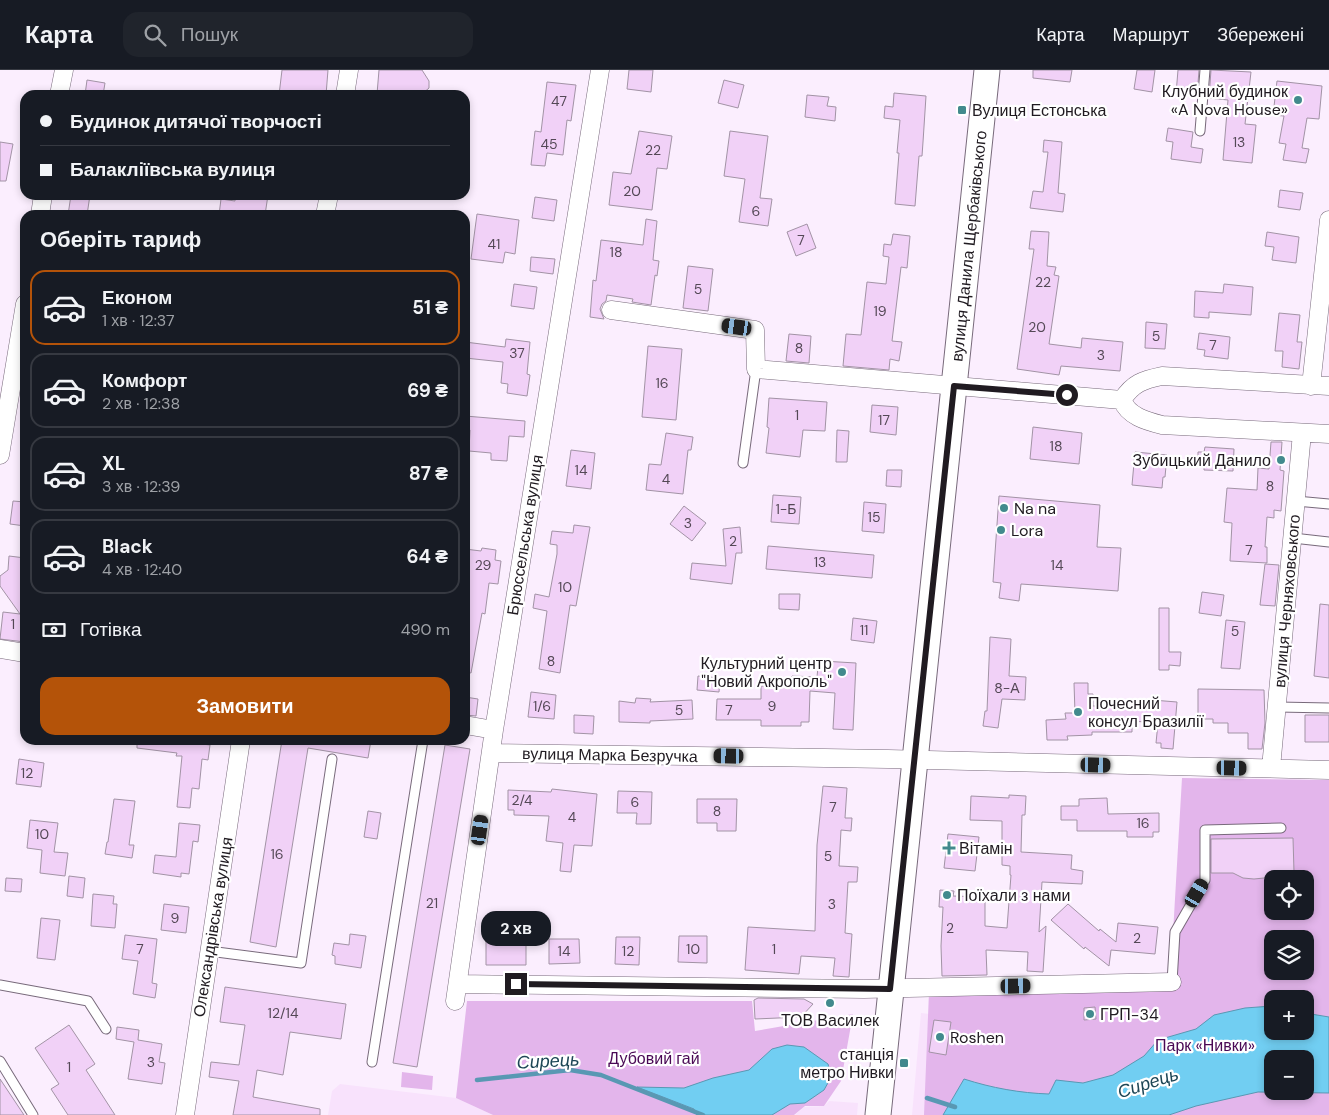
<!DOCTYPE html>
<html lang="uk">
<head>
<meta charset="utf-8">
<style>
  :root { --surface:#171b24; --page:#20242c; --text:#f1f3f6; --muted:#9ea1a6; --line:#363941; --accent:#b45309 }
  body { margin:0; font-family:"DM Sans",sans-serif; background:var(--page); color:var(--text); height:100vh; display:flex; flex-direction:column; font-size:19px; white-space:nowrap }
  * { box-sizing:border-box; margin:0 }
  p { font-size:16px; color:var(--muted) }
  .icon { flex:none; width:28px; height:28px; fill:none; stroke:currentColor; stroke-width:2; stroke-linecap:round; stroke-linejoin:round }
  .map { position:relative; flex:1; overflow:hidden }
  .panel { position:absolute; left:20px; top:140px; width:450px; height:535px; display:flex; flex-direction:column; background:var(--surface); border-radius:15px; box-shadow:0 2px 8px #0003 }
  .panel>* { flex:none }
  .hud { position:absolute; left:20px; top:20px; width:450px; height:110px; border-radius:15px; box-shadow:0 2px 8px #0003; display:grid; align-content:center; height:110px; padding:0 20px; background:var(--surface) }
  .buttons { position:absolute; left:1264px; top:800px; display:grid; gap:10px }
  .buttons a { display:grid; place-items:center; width:50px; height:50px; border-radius:10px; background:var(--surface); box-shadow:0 2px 8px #0003; font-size:25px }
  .end { position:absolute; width:22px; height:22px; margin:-11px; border:6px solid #201b21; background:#fff; box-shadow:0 0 0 2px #fff }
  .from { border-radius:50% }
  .bubble { position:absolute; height:35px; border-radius:15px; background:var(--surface); box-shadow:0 2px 8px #0003; font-size:16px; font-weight:700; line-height:35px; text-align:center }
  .car { position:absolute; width:15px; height:30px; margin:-15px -8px; border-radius:6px; box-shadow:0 0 4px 1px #0007; background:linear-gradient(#222 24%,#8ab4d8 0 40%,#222 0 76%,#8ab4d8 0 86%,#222 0) }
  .hud b { display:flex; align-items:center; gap:18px; height:48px; font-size:19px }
  .hud b+b { border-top:1px solid var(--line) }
  .hud i { width:12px; height:12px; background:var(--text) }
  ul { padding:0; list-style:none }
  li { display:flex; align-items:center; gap:15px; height:75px; margin:0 10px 8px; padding:0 10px; border:2px solid var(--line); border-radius:15px }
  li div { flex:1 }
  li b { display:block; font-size:19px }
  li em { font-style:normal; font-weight:700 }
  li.on { border-color:var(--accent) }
  li>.icon { width:45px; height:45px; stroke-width:1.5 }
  h2 { padding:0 20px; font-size:22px; line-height:60px }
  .pay { display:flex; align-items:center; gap:12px; height:55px; padding:0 20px; font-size:19px }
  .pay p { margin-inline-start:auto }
  .button { display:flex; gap:10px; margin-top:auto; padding:10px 20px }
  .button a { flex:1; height:58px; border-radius:15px; background:var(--accent); color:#fff; font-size:20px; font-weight:700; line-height:58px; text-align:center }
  header { display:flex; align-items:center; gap:30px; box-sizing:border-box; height:70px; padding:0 25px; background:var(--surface); border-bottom:1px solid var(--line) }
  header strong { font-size:24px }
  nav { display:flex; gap:28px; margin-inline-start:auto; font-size:18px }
  .search { width:350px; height:45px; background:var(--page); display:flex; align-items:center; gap:12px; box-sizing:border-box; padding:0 18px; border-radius:15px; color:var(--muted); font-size:19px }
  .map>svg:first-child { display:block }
  .built { fill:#f8e2fc }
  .green { fill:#e3b5eb; fill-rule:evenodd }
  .water { fill:#71cef2; stroke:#5998b3; fill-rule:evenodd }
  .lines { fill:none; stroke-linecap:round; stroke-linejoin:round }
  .stream { stroke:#5998b3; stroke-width:4.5 }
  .building { fill:#f1d1f7; stroke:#a293a5 }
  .service-casing { stroke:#786a7b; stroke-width:11 }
  .minor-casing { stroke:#786a7b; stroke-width:19 }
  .secondary-casing { stroke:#786a7b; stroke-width:27 }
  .service { stroke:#fff; stroke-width:9 }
  .minor { stroke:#fff; stroke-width:18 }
  .secondary { stroke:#fff; stroke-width:25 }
  .route { stroke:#201b21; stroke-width:6 }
  .poi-dot { fill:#428a8d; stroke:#fff; stroke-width:2 }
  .labels { text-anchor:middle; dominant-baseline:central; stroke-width:4.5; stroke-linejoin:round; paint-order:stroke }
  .number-label { font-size:14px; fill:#544856 }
  .poi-label { font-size:16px; fill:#201b21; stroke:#fff; text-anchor:start }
  .street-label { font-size:16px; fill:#201b21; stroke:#fff }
  .park-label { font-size:16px; fill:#4a0955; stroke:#fff }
  .water-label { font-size:18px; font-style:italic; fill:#1d4656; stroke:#fff }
</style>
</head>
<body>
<header>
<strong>Карта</strong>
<div class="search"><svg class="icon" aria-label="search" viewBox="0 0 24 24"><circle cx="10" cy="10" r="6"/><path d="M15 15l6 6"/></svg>Пошук</div>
<nav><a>Карта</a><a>Маршрут</a><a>Збережені</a></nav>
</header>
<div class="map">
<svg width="1329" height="1045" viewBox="0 0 1329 1045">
  <rect width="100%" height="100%" fill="#fbeefe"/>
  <path class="built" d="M921 943 947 946 928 1045H912Z
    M340 1014 456 1028 493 1045H328L332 1021Z
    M829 1031 858 1033 857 1045H795L804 1037 824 1036Z"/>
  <path class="green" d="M1182 708 1329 710V1045H924L929 922 1170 915ZM1272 809H1305V841H1272ZM1272 869H1305V901H1272ZM1272 929H1305V961H1272ZM1272 989H1305V1021H1272Z
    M467 931H752L755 961 853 944 841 1011 824 1036H805L794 1045H493L456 1028Z
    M402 1002 433 1006 432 1020 401 1017Z"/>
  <path class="water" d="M1272 936V961H1305V943L1329 947V1023L1258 1022 1196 1036 1169 1045H943L964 1009C992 1018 1020 1023 1049 1024L1056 1010 1083 1013 1113 1005 1144 986 1158 970 1196 959 1214 945 1245 938ZM1272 989H1305V1021H1272Z
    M787 975 804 977 828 994 830 1001 829 1011 824 1020 805 1033 790 1034 772 1045H697L694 1039 637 1017 684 1018 713 1008 749 1000 772 979Z"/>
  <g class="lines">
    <path class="stream" d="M477 1010 570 1000 601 1005 703 1045
      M927 1028 955 1037"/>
  </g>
  <path class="building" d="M282 0H328L326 25H279Z
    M379 0H422L429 11V18L421 25 377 24Z
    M629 0H653L651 22 627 19Z
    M1033 0H1072L1070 12 1033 8Z
    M1137 0H1155L1152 22 1134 19Z
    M1178 0H1199L1197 26 1176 24Z
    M1211 0 1251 2 1245 54 1256 55 1252 93 1223 90 1228 30 1209 28Z
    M87 10 105 13 103 25H85Z
    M724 10 744 15 738 38 718 33Z
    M1277 11 1322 16 1319 49 1307 48 1302 78 1309 79 1306 93 1283 90 1286 74 1279 73 1284 46 1273 45Z
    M547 12 576 15 571 51 567 50 563 85 547 83 545 96 531 95 535 61 541 62Z
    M894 23 926 26 923 72 922 86H919L915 136 895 134 899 83H897L900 50 884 48 885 36 893 37Z
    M807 25 829 27 827 36 836 37 835 51 805 47Z
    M1168 58 1193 62 1191 77 1203 79 1201 93 1171 89 1173 72 1166 71Z
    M639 61 672 66 667 99 657 98 652 140 609 135 613 102 631 104Z
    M730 61 768 66 760 128 772 129 768 156 739 152 745 109 724 106Z
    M1044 70 1062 72 1058 123 1065 124 1063 142 1030 138 1033 121 1043 122 1048 82H1043Z
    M0 72 13 74 6 111H0Z
    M1280 120 1303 123 1300 140 1278 137Z
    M71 125H90L87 145H68Z
    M235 125H268L265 145H219L221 129 235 131Z
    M535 127 557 130 554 151 532 148Z
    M477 144 519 150 515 184 505 182 503 193 471 189Z
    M646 149 657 151 653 190 659 191 657 206 655 205 651 235 632 232 633 229 607 225 606 231 602 234 600 239 604 249 590 247 593 210 596 211 601 170 643 175Z
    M807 154 816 178 796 186 787 162Z
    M1031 161 1049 162 1047 196 1056 197 1054 205 1059 206 1049 274 1081 278 1082 268 1123 272 1120 301 1061 296 1059 305 1017 299 1034 179H1029Z
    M1267 162 1299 167 1296 193 1272 190 1274 177 1265 176Z
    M893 164 910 166 907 198 901 197 892 271 902 272 899 291 890 289 889 300 843 296 846 264 861 265 867 212 886 214 889 187 883 186 884 174 891 175Z
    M531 187 555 189 553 204 530 201Z
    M688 196 713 199 708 241 683 238Z
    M514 214 537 217 534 239 511 236Z
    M1224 214 1253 217 1251 245 1209 242V248L1194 247 1195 221 1223 223Z
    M1279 243 1300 245 1297 272H1302L1299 299 1282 297 1283 281H1275Z
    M1146 252 1167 254 1165 279 1145 278Z
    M1199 263 1230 267 1228 289 1204 286 1205 280 1197 279Z
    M789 264 811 266 809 293 786 291Z
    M506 269 530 272 527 304 530 305 527 326 507 323 508 314 501 313 503 292 465 288V272L505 277Z
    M648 276 682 279 676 350 642 347Z
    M769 328 827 332 825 361 803 360 800 387 766 383 769 358 767 357Z
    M872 335 898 337 896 365 870 362Z
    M465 346 525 351 524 367 509 366 507 391 491 390V383L469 381 470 360H465Z
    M1033 357 1082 363 1079 394 1030 389Z
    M837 360 849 361 847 392H836Z
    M666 363 693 367 691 380H688L683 424 646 420 649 394 661 395Z
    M1271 372H1282L1280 400 1284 401 1281 441 1274 440V448L1267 447 1265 477H1267V493L1230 491 1232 453 1224 452 1227 418 1257 420 1258 398 1269 399Z
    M1205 377 1234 379 1233 401 1204 400V396H1198V382H1204Z
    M571 380 595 383 591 419 566 416Z
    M1135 382 1167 385 1165 407H1163L1162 418 1132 415Z
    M887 400H902L901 417 886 416Z
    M773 425 801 427 799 454 771 452Z
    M999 426 1100 435 1097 477 1121 478 1118 521 1021 514 1019 531 999 528 1001 513 993 512Z
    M13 431 25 432V456L10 454Z
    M864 432 886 434 884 463 862 461Z
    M684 436 706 453 692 471 670 454Z
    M574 455 590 457 576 536 570 535 560 603 539 599 547 541 533 538 535 524 549 527 557 484V475L550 474 552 461 573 463Z
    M740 457 742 483H736L732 514 690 509 692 493 726 496 723 459Z
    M768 476 874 485 872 508 766 499Z
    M482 478 496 480 495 490 501 491 498 514 489 513 485 544 482 543 471 603 465 602V479L481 481Z
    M9 486 25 488V572L0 569 3 542 20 544 0 516V506L8 500Z
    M1265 494 1279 495 1275 536 1260 535Z
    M1202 522 1224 525 1221 546 1199 543Z
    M779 524H800L799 540 779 539Z
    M1320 534 1329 535V608L1314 606Z
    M1159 538H1169V582H1181L1180 596 1169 595V600H1159Z
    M853 548 877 551 874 573 851 570Z
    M1226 550 1245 552 1240 599 1221 598Z
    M990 567 1011 569 1009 606 1026 607 1025 630 1002 629 998 658 983 656 985 641H987Z
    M822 591 856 593 853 660 833 659 835 623 810 621 809 652H801V656H761V650H716L717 629H761V616L791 617 792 606 817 607 818 597H822Z
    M698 606 720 608 719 622 697 620Z
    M1074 613H1088V624H1093V636H1139L1140 629 1177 632 1173 679 1161 678V673H1156L1158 653 1132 651V662H1092V665L1067 666 1068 670H1047L1046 650 1066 649 1065 643H1075Z
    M1198 619 1264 620 1265 653 1262 679H1248V663H1228V653H1213V649H1198Z
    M531 622 556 625 554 649 528 647Z
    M465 627 478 629 476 646 465 645Z
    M636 628 651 629 650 632 692 630 693 649 650 651V653L619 652V631L635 633Z
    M574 645 594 646 593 664 574 663Z
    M1305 645H1329V672H1305Z
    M137 670H171L210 675 208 690 202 689 199 719 192 718 190 738 177 737 182 686H176L177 683 137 678Z
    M282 670H371L368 688 308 678 276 877 250 872Z
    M445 675 470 679 417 997 393 993Z
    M19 689 44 693 41 717 16 714Z
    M823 716 847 718 845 748H852L851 761 841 760 839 796 858 797 857 812H848L845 863 852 864 849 907 833 906 835 888 801 886 799 904 745 900 748 857 815 861 817 775Z
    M552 719 597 724 592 776 574 775 571 802 560 801 563 773 546 771 549 746 514 745V740H508V720L551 722Z
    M618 721 652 722 651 754H636L637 743H617Z
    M1009 725 1026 726 1025 745H1022L1021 782 1072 785 1071 799 1083 801 1082 814 1042 812 1039 862 1046 856 1043 902 1027 901 1028 882 986 880 987 905 942 906 941 876 943 837H939L940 820 954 821 953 826 985 827V856L1007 858 1011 805H1010V796L1002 795V751L970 750 971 726 1009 728Z
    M1107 728 1108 744 1159 743V762H1153V767H1127V761H1077V750H1061V736H1079V729Z
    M114 729 135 731 129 775H134L132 788 105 784 107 772H108Z
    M697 729H737L736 761H717V753H697Z
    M368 741 381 743 377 769 364 767Z
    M30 750 58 753 54 782 68 783 65 806 40 803 42 780 27 778Z
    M179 753 200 755 198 772 193 771 189 804 181 803V807L153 803 155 785 176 787Z
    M948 764 979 767 975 801 944 798Z
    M1293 768 1294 802H1274L1264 808 1254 809 1243 808 1233 803H1211V769Z
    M69 806 85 808 83 828 67 826Z
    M6 808 22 809 21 822 5 821Z
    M93 824 114 826 113 834H117L115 858 91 856Z
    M164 834 189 837 186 863 161 860Z
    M1068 834 1099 861 1100 859 1116 872 1118 853 1158 857 1155 884 1111 880 1109 896 1085 877 1084 879 1051 850Z
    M41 848 60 850 55 890 37 888Z
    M496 862H526V895H486V870H496Z
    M350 864 366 866 361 898 335 894V886L332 885 334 873 349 875Z
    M125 865 157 869 152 913 157 914 155 928 133 924 138 891 122 889Z
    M679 866H707V893L678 892Z
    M616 867H640L639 895 615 894Z
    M549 869H579L580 893 549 894Z
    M225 917 346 934 341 969 290 962 283 1005 257 1000 253 1027 320 1039V1045H233L239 1011 209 1007 211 992 239 995 245 955 220 952Z
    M758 928 804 929 813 934 801 947 755 949 754 930Z
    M1095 937 1096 949 1084 950V938Z
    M934 950 951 952 946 985 929 982Z
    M69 955 95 994 86 1000 115 1045H68L51 1019 59 1014 35 978Z
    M117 957 139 960 138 970 162 974 159 992 165 993 162 1014 128 1009 134 972 116 969Z
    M0 1009 24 1045H0Z"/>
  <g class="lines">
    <g class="service-casing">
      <path id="service" d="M1200 61 1205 0
        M743 393 756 299
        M1296 431 1329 434
        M1293 468 1329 472
        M1278 637 1329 638
        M209 881 301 893 332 689
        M1172 912 1175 862 1205 810V760L1281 758
        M0 915 88 931 106 959
        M0 991 33 1045
        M372 992 423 670"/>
    </g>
    <g class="minor-casing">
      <path id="minor" d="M59 25 64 0
        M345 25 349 0
        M40 145 43 125
        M325 145 329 125
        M611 240 755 260 756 299 1122 330
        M1311 316 1329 150
        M1122 330C1128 346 1146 351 1162 355L1329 364
        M1122 330C1133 313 1143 310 1162 306L1329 316
        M0 385 25 234
        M0 579 25 583
        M465 655 494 660
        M491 683 888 689 1329 700
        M1271 698 1302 363
        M458 914 864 919 1172 912
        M455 931 494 660 600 0
        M185 1045 241 670"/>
    </g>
    <g class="secondary-casing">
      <path id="secondary" d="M878 1045 987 0"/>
    </g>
    <use href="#service" class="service"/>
    <use href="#minor" class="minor"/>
    <use href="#secondary" class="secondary"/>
  </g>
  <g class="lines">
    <path class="route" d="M516 914 890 919 954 316 1067 325"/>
  </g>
  <g class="poi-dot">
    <circle cx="1298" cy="30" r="5"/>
    <rect x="957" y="35" width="10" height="10" rx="2.5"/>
    <circle cx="1281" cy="390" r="5"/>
    <circle cx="1004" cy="438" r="5"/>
    <circle cx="1001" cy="460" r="5"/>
    <circle cx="842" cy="602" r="5"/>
    <circle cx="1078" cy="642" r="5"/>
    <path d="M946.5 770.5h5v5h5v5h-5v5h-5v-5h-5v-5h5z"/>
    <circle cx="947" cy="825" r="5"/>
    <circle cx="830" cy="933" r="5"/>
    <circle cx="1090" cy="944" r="5"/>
    <circle cx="940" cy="967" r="5"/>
    <rect x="899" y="988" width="10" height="10" rx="2.5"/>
  </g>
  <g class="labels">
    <g class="number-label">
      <text x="559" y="31">47</text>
      <text x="1239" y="72">13</text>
      <text x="549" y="74">45</text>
      <text x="653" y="80">22</text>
      <text x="632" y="121">20</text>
      <text x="756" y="141">6</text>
      <text x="801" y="170">7</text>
      <text x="494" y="174">41</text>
      <text x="616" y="182">18</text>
      <text x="1043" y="212">22</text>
      <text x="698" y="219">5</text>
      <text x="880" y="241">19</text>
      <text x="1037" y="257">20</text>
      <text x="1156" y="266">5</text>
      <text x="1213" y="275">7</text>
      <text x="799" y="278">8</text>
      <text x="517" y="283">37</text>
      <text x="1101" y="285">3</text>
      <text x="662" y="313">16</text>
      <text x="797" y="345">1</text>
      <text x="884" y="350">17</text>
      <text x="1056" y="376">18</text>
      <text x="581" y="400">14</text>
      <text x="666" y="409">4</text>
      <text x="1270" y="416">8</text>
      <text x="786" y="439">1-Б</text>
      <text x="874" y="447">15</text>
      <text x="688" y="453">3</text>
      <text x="733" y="471">2</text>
      <text x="1249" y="480">7</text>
      <text x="820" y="492">13</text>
      <text x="483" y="495">29</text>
      <text x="1057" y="495">14</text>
      <text x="565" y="517">10</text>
      <text x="13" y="554">1</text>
      <text x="864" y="560">11</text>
      <text x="1235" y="561">5</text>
      <text x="551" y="591">8</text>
      <text x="1007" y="618">8-А</text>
      <text x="542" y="636">1/6</text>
      <text x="772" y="636">9</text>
      <text x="679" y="640">5</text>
      <text x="729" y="640">7</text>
      <text x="27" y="703">12</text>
      <text x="522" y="730">2/4</text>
      <text x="635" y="732">6</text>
      <text x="833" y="737">7</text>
      <text x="717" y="741">8</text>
      <text x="572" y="747">4</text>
      <text x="1143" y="753">16</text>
      <text x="42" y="764">10</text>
      <text x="277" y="784">16</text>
      <text x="828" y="786">5</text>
      <text x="432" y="833">21</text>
      <text x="832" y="834">3</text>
      <text x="175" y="848">9</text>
      <text x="950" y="858">2</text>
      <text x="1137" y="868">2</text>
      <text x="140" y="879">7</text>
      <text x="693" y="879">10</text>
      <text x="774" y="879">1</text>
      <text x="564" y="881">14</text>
      <text x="628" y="881">12</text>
      <text x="283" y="943">12/14</text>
      <text x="151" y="992">3</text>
      <text x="69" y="997">1</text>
    </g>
    <g class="poi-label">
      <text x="1288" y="21" text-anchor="end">Клубний будинок<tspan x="1288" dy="18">«A Nova House»</tspan></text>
      <text x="972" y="40">Вулиця Естонська</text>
      <text x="1271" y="390" text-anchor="end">Зубицький Данило</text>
      <text x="1014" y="438">Na na</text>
      <text x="1011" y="460">Lora</text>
      <text x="832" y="593" text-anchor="end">Культурний центр<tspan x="832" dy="18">"Новий Акрополь"</tspan></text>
      <text x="1088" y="633">Почесний<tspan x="1088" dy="18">консул Бразилії</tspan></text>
      <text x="959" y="778">Вітамін</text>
      <text x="957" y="825">Поїхали з нами</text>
      <text x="1100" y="944">ГРП-34</text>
      <text x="830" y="950" text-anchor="middle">ТОВ Василек</text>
      <text x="950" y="967">Roshen</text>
      <text x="894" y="984" text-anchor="end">станція<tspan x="894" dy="18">метро Нивки</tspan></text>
    </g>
    <g class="street-label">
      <text transform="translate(969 176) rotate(-84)">вулиця Данила Щербаківського</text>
      <text transform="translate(525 465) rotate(-81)">Брюссельська вулиця</text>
      <text transform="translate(1287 531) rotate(-85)">вулиця Черняховського</text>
      <text transform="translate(610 685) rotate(1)">вулиця Марка Безручка</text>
      <text transform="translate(213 857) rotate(-81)">Олександрівська вулиця</text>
    </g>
    <g class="park-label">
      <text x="1205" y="975">Парк «Нивки»</text>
      <text x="654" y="988">Дубовий гай</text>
    </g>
    <g class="water-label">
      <text transform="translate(548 991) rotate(-3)">Сирець</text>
      <text transform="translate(1148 1013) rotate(-18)">Сирець</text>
    </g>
  </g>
</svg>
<div class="buttons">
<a><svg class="icon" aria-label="locate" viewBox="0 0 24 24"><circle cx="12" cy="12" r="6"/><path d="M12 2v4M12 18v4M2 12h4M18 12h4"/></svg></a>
<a><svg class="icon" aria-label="layers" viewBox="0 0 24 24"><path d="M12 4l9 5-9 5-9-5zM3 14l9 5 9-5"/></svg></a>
<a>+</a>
<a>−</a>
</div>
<i class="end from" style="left:1067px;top:325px"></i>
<i class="end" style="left:516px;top:914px"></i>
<div class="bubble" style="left:481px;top:841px;width:70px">2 хв</div>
<i class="car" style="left:737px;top:257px;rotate:278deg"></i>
<i class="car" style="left:729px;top:686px;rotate:271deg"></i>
<i class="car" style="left:1096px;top:695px;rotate:91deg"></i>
<i class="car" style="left:1232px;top:698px;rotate:91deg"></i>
<i class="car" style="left:480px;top:760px;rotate:8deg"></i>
<i class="car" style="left:1197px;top:823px;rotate:30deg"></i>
<i class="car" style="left:1016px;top:916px;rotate:89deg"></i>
<div class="hud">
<b><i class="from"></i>Будинок дитячої творчості</b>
<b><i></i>Балакліївська вулиця</b>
</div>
<section class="panel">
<h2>Оберіть тариф</h2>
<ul>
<li class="on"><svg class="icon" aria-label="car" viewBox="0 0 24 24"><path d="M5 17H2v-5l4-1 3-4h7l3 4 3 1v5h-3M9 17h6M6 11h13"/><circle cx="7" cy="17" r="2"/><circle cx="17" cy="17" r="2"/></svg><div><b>Економ</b><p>1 хв · 12:37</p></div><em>51 ₴</em></li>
<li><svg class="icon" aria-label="car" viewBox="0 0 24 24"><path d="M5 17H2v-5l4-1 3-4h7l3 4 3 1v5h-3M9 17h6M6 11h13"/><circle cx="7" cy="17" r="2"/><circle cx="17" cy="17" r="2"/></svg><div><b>Комфорт</b><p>2 хв · 12:38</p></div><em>69 ₴</em></li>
<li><svg class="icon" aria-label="car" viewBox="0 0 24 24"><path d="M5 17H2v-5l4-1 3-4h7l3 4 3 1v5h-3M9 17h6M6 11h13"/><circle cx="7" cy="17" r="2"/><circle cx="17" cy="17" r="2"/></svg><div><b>XL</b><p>3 хв · 12:39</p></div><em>87 ₴</em></li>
<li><svg class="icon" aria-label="car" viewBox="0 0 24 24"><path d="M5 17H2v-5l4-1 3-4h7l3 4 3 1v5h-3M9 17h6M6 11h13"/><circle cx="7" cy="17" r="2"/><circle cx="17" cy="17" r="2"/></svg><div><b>Black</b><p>4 хв · 12:40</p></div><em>64 ₴</em></li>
</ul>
<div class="pay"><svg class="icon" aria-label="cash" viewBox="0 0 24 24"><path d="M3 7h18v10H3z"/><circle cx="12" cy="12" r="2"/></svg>Готівка<p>490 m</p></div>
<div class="button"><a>Замовити</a></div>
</section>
</div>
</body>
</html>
